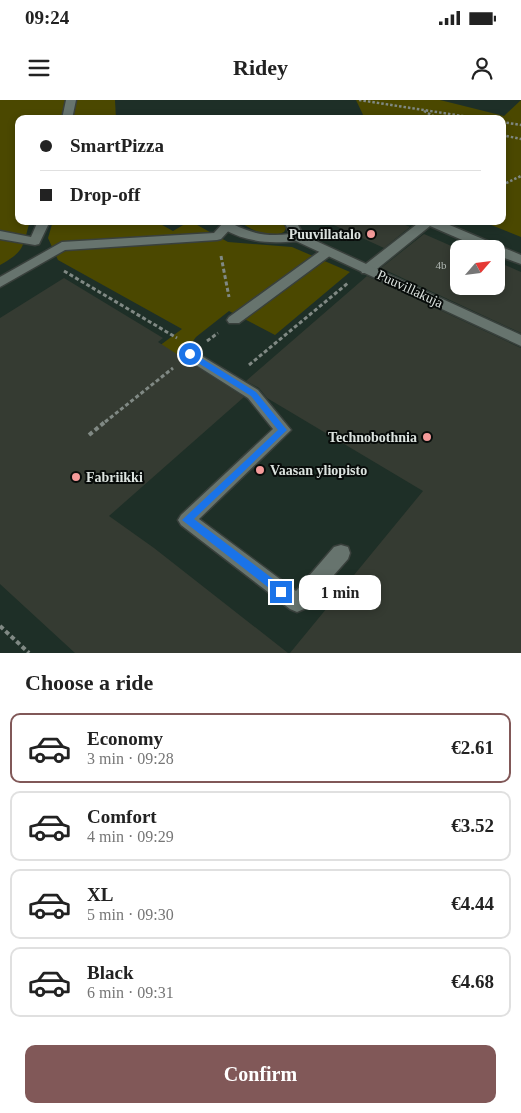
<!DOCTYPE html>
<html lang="en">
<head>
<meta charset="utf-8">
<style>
  :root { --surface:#fff; --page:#f6f6f6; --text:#222; --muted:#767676; --line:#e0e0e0; --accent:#815858 }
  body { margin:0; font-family:"Times New Roman",serif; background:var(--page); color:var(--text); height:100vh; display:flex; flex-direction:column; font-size:19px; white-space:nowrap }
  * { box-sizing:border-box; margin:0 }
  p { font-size:16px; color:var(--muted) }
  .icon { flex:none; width:28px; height:28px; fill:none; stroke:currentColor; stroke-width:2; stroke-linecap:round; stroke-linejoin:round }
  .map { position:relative; height:553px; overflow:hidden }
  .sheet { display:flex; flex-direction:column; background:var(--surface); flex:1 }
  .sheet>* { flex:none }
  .hud { position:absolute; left:15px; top:15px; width:491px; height:110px; border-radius:10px; box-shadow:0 2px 8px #0003; display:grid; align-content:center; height:110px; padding:0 25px; background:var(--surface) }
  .needle { width:32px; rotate:62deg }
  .fabs { position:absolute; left:450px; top:140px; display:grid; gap:10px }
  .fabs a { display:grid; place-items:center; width:55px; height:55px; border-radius:10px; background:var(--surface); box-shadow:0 2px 8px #0003; font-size:25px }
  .end { position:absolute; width:22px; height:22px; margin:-11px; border:6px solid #1a73e8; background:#fff; box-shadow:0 0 0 2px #fff }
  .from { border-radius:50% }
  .bubble { position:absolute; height:35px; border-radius:10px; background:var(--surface); box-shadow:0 2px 8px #0003; font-size:16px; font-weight:600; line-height:35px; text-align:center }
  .hud b { display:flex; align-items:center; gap:18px; height:48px; font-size:19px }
  .hud b+b { border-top:1px solid var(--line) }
  .hud i { width:12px; height:12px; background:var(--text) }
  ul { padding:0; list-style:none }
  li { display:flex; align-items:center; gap:15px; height:70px; margin:0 10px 8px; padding:0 15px; border:2px solid var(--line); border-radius:10px }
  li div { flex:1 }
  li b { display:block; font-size:19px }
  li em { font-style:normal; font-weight:600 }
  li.active { border-color:var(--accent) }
  li>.icon { width:45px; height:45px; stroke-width:1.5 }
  h2 { padding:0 25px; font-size:22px; line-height:60px }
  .action { display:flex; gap:10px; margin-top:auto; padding:10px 25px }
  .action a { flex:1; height:58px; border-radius:10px; background:var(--accent); color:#fff; font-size:20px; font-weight:600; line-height:58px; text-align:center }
  .status { display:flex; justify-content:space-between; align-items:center; height:35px; padding:0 25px; background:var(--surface); direction:ltr }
  .status svg { height:14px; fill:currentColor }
  header { display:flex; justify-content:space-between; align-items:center; height:65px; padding:0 25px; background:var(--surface); font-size:22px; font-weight:600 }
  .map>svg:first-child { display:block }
  .built { fill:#1e2f27; fill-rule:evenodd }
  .green { fill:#4b4800 }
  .building { fill:#353b32 }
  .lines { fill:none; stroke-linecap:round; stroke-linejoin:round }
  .lane-casing { stroke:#39403c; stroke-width:3 }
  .street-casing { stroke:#39403c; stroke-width:3 }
  .path-far2 { stroke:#808984; stroke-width:2.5; stroke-dasharray:2.5 2; stroke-linecap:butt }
  .path-far1 { stroke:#808984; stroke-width:3; stroke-dasharray:4 2.5; stroke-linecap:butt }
  .path { stroke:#808984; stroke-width:4; stroke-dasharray:4.5 3; stroke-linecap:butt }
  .lane { fill:#67746e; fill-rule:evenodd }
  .street { fill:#67746e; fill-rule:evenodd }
  .route { fill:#1a73e8 }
  .poi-dot { fill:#f59b9a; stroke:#080c0a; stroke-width:2 }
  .labels { text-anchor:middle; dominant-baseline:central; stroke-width:4; stroke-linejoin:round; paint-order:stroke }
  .number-label { font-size:11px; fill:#b2b9b4 }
  .poi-label { font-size:14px; font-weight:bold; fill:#dce3df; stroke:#080c0a; text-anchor:end }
  .street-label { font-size:14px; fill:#dce3df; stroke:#080c0a }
</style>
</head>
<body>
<div class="status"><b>09:24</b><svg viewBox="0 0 49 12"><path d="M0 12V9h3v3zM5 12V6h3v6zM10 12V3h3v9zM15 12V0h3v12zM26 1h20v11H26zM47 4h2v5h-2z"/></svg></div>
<header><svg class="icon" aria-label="menu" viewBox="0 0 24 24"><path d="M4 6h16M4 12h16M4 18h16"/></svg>Ridey<svg class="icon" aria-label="person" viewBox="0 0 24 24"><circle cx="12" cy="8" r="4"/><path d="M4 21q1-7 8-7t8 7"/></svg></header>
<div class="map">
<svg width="521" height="553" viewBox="0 0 521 553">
  <rect width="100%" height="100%" fill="#19241f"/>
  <path class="built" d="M0 0H521V553H0ZM19 19H502V121H19ZM459 149H496V186H459Z"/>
  <path class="green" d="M0 0H115L116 19H19V121H30C22 148 25 151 0 165Z
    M356 0H440L504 16 521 0V137L481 121H502V19H365Z
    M53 121H155L173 131 190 121 228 142 292 147 350 172 275 235 229 211 196 237 184 253 93 325 73 310 182 229 58 160 48 138Z
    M239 121H281L286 128 284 132C269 139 252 131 239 121Z"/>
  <path class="building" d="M325 121H396L410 127 384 148Z
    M424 134 456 148 459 144 469 149H459V186H496V161L521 172V233L381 168Z
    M367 176 521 248V553H290L423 391 267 298 259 288 246 281Z
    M64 178 163 238 158 242 244 297 109 416 154 448 288 553H75L0 484V218Z"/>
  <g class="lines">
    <g class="lane-casing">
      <path id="lane" d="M66 0H76L72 19H62Z
        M38 121H50L39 144 35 145 0 139V131L31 137Z
        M421 121H440L521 155V164L496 155V149H483L430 126 372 173H362L361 170 362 167Z
        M227 122 233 126 221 139 217 140 65 150 0 187V177L62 142 214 133 223 123Z
        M327 148 331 149 333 152 331 155 239 223H229L227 220 229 217 323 149Z
        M190 249 258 290 291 330 199 419 296 491 334 447 341 445 348 447 350 453 348 459 304 509 297 512 290 509 181 425 178 420 181 415 273 329 248 298 185 258 183 254 185 250Z"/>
    </g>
    <g class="street-casing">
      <path id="street" d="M220 121H232L233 124C252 134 269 137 290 134L284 121H296L303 135 521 235V246L296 141C269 144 247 142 223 129Z"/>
    </g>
    <path class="path-far2" d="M359 0 482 19
      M424 11 439 19
      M502 22 521 25
      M502 35 521 39
      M502 85 521 76"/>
    <path class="path-far1" d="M221 156 229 197
      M64 171 177 238
      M207 241 218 233
      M249 265 348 183
      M105 322 173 268"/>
    <path class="path" d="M89 335 106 321
      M0 526 29 553"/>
    <use href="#lane" class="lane"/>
    <use href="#street" class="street"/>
  </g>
  <path class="route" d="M190 251 256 292 287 330 194 419 285 488 287 492 285 495H278L182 420 278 330 251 296 187 256 186 254Z"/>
  <g class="poi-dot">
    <circle cx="371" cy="134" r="5"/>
    <circle cx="427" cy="337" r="5"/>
    <circle cx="260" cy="370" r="5"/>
    <circle cx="76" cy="377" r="5"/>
  </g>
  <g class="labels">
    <g class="number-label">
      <text x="441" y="165">4b</text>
    </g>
    <g class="poi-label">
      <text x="361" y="134">Puuvillatalo</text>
      <text x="417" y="337">Technobothnia</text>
      <text x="270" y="370" text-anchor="start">Vaasan yliopisto</text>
      <text x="86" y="377" text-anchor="start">Fabriikki</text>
    </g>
    <g class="street-label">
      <text transform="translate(410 189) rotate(25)">Puuvillakuja</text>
    </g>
  </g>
</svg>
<div class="fabs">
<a><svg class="needle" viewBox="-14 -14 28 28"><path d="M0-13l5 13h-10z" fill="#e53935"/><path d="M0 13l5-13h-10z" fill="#767676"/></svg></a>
</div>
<i class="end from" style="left:190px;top:254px"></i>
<i class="end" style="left:281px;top:492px"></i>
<div class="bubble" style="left:299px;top:475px;width:82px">1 min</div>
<div class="hud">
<b><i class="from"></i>SmartPizza</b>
<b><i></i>Drop-off</b>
</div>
</div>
<section class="sheet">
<h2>Choose a ride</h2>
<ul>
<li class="active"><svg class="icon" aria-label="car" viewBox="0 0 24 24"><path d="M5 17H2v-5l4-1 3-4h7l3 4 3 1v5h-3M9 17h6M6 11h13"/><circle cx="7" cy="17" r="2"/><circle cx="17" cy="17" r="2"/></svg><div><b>Economy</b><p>3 min · 09:28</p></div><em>€2.61</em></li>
<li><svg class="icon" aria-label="car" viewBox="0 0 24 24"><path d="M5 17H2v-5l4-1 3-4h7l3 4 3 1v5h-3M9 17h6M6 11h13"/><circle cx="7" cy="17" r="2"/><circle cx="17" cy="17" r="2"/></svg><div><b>Comfort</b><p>4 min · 09:29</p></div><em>€3.52</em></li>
<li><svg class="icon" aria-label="car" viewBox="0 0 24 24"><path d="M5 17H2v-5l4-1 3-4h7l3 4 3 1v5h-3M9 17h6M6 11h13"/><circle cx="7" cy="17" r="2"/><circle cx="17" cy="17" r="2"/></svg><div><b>XL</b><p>5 min · 09:30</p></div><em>€4.44</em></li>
<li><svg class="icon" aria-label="car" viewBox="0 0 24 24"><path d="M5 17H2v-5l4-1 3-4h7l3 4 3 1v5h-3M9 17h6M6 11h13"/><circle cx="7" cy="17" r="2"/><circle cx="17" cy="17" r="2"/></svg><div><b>Black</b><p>6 min · 09:31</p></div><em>€4.68</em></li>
</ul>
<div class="action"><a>Confirm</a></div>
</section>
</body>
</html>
